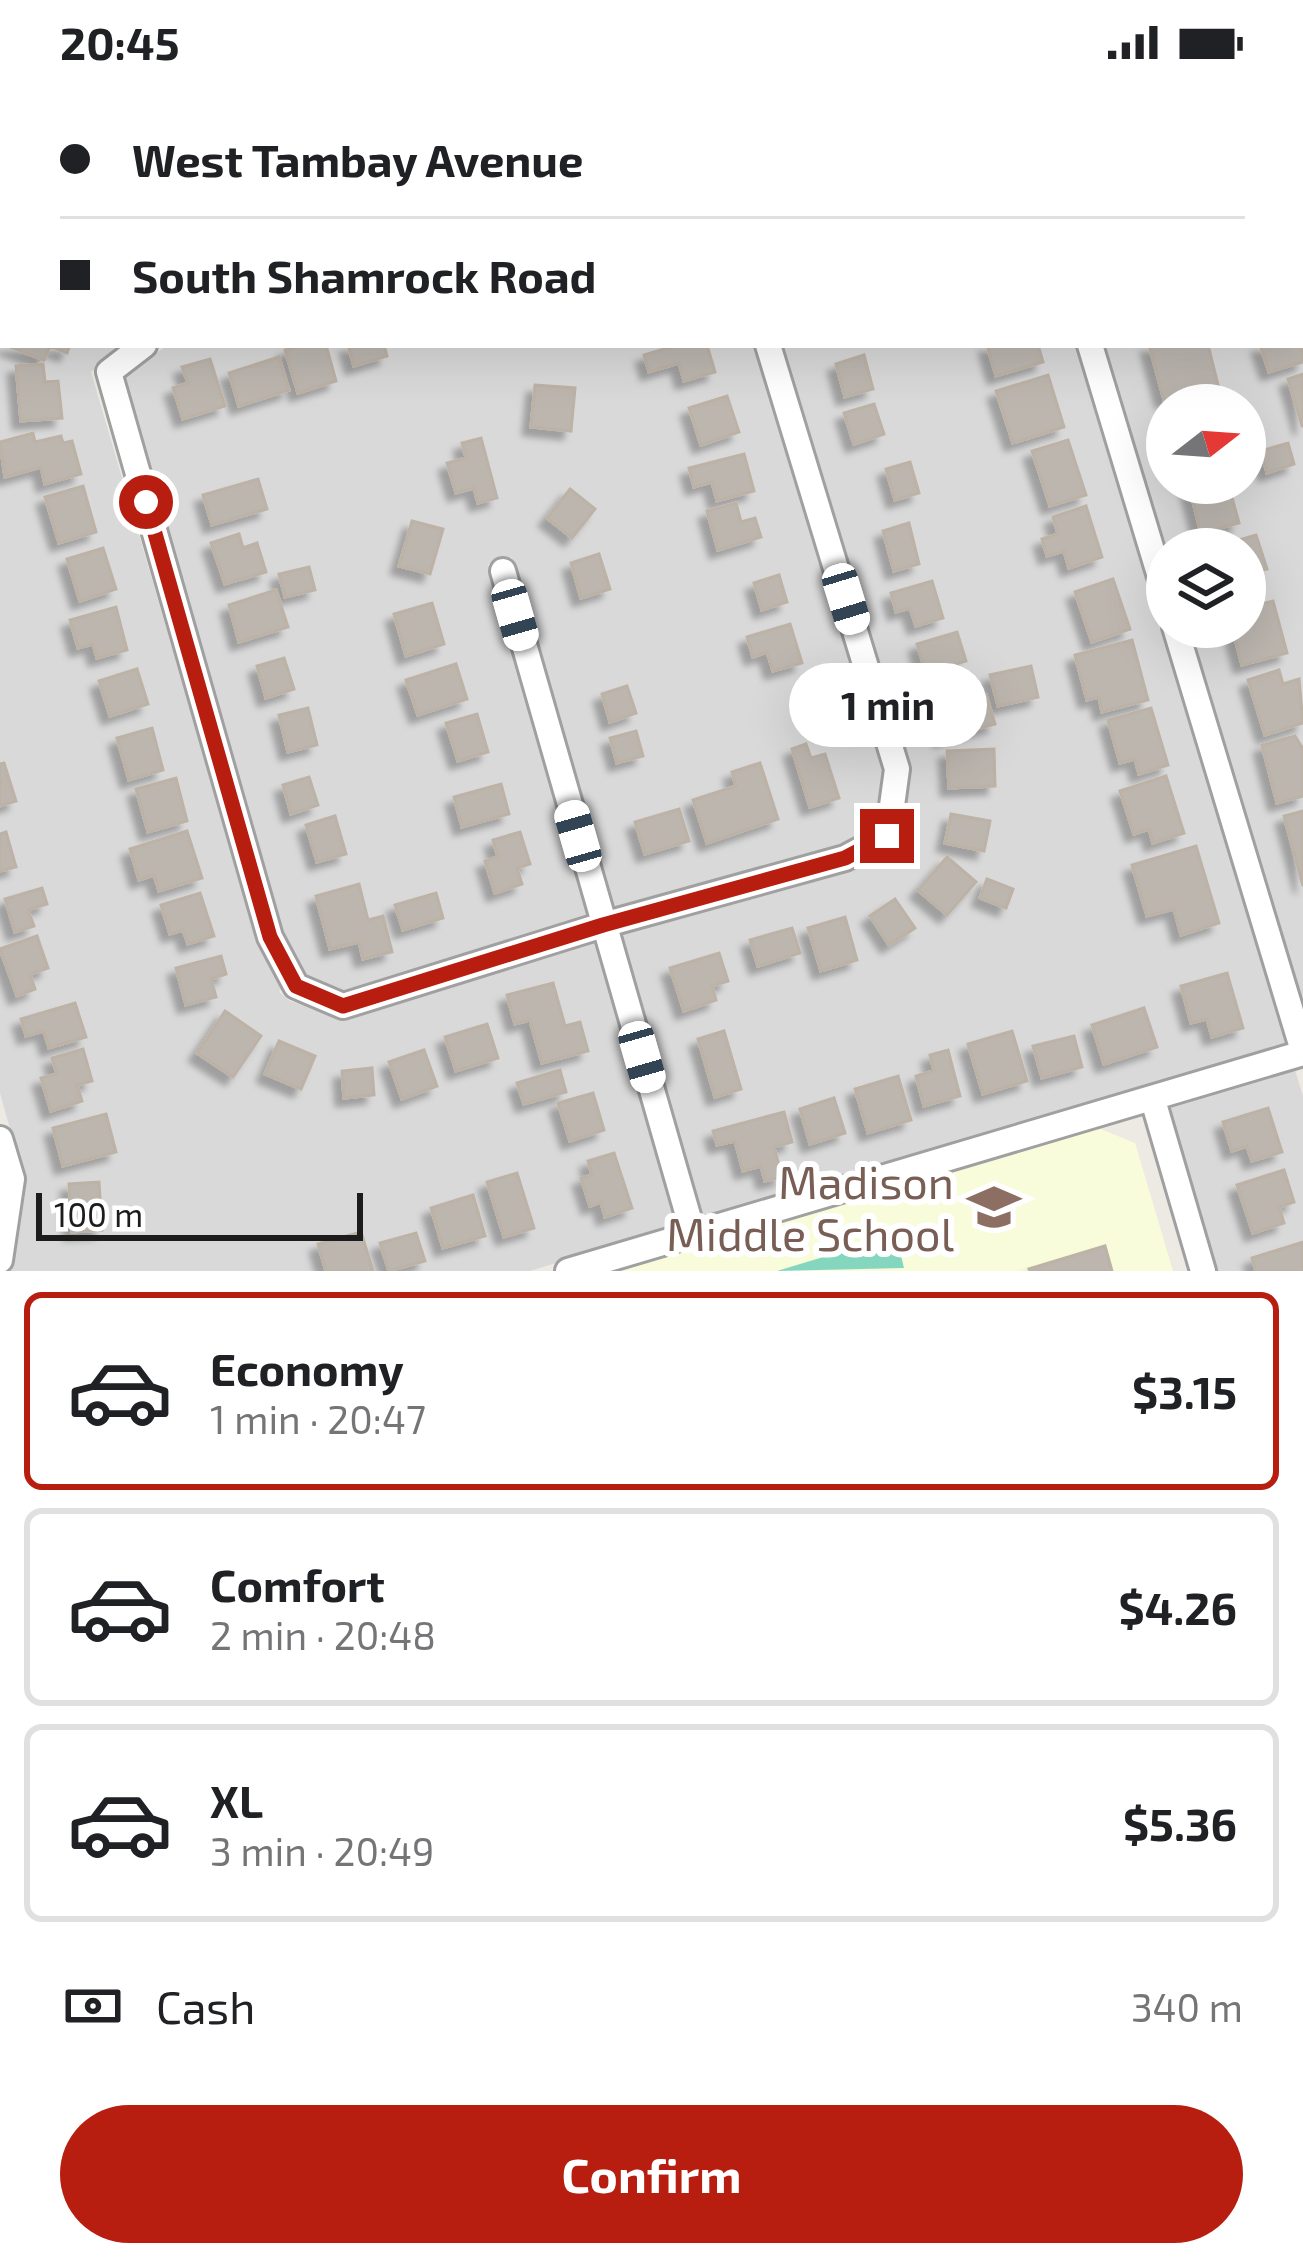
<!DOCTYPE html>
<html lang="en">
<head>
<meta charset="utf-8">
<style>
  :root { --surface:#fff; --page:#f6f6f6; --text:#202124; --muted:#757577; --line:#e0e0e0; --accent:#b81e10 }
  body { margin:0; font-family:"Exo 2",sans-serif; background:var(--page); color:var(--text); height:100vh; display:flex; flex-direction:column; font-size:45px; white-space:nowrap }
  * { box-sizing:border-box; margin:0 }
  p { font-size:39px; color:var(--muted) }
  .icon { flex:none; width:66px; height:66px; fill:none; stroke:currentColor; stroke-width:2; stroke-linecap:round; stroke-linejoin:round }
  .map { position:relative; height:1187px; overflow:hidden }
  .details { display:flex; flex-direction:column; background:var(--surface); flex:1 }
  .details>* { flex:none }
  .top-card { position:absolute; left:0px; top:0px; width:1305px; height:264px; box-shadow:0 12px 48px #0002; display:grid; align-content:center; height:264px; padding:0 60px; background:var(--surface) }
  .needle { width:78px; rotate:73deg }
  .fabs { position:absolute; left:1146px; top:300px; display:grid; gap:24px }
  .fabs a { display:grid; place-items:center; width:120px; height:120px; border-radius:50%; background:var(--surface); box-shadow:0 12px 48px #0002; font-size:60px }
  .scale { position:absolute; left:36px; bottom:30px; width:327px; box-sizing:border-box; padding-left:12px; border:6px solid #1c1c1c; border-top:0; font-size:33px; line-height:42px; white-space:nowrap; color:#1c1c1c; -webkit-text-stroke:9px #fff; paint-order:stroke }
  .end { position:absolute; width:54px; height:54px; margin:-27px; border:15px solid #b81e10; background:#fff; box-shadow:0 0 0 6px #fff }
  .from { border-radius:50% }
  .bubble { position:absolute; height:84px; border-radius:42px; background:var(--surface); box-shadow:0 12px 48px #0002; font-size:39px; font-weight:700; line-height:84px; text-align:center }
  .car { position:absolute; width:36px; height:72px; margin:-36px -18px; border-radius:15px; box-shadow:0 0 9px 3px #0007; background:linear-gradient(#fff 24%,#345 0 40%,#fff 0 76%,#345 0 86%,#fff 0) }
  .top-card b { display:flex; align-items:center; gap:42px; height:114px; font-size:45px }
  .top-card b+b { border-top:3px solid var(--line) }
  .top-card i { width:30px; height:30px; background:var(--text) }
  ul { padding:21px 0 0; list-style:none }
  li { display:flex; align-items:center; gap:36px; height:198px; margin:0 24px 18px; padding:0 36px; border:6px solid var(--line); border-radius:18px }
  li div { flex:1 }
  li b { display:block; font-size:45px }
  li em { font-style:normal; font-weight:700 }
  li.selected { border-color:var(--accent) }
  li>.icon { width:108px; height:108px; stroke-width:1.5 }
  .pay { display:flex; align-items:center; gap:30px; height:132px; padding:0 60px; font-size:45px }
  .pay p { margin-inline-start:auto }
  .cta { display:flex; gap:24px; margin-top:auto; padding:24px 60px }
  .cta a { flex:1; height:138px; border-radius:72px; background:var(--accent); color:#fff; font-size:48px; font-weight:700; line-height:138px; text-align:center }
  .status { display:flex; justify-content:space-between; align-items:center; height:84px; padding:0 60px; background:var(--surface); direction:ltr }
  .status svg { height:33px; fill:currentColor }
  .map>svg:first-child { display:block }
  .residential { fill:#dad9d9; fill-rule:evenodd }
  .education { fill:#f9fcdb }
  .pitch { fill:#85d6be }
  .building { fill:#bcb6af; stroke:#bdb2a6; stroke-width:3; filter:url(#shadow) }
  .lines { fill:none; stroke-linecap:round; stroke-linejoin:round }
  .street-casing { stroke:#a0a0a0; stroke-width:30 }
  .street { stroke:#fff; stroke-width:24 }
  .route { stroke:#b81e10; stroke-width:15 }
  .labels { text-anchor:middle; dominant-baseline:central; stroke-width:12; stroke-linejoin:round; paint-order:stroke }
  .education-label { font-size:45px; fill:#785e54; stroke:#fff; text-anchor:end }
</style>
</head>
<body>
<div class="status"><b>20:45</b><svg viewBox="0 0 49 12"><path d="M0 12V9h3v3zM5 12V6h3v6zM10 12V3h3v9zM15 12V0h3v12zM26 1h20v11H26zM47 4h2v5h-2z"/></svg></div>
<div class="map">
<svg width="1303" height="1187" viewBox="0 0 1303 1187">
  <defs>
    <filter id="shadow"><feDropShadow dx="-8" dy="8" stdDeviation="3" flood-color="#0004"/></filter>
  </defs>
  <rect width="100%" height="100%" fill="#eceae2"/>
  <path class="residential" d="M0 0H676L3 3V261H126L91 288 258 856 282 903 279 908 290 917 346 933 594 855 678 1141 530 1187H11L24 1096 0 1009Z
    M1302 140 1303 143V923L1188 543H1245V465H1167V472L1103 261H1302ZM1167 321H1245V399H1167Z
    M168 261H755L884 686 876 745 841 764 612 826 511 473 488 480 588 834 345 910 306 893 282 848 123 292Z
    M782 261H1077L1288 961 702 1134 618 848 898 763 904 755 909 681Z
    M1294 983 1303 1012V1187H1216L1169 1024Z"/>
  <path class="education" d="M1098 1044 1135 1059 1173 1187H618Z"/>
  <path class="pitch" d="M896 1151 904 1184 777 1187Z"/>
  <path class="building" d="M1302 250 1303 278 1269 288 1260 261H1302Z
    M5 261H70L67 269 50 262 44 276Z
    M302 261H326L336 297 298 309 285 266Z
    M348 261H384L387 272 354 282Z
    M678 261H707L715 288 684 297 679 279 649 288 644 271Z
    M987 261H1038L1043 278 996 292Z
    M1149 261H1208L1218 301 1164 316Z
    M864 271 873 305 845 313 836 280Z
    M279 273 289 306 239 322 229 289Z
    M210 275 225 322 183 335 173 304 188 299 182 283Z
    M43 280 45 298 58 297 62 334 21 337 16 282Z
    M1303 290V342H1302L1288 295Z
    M1048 291 1064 343 1013 359 996 307Z
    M535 301 575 304 571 347 531 343Z
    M727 312 739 348 701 361 689 324Z
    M874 320 884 350 854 360 844 329Z
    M33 349 35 358 61 352 63 359 72 357 81 390 45 400 41 383 5 393 0 358Z
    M481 354 497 414 478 419 474 404 456 409 447 379 466 374 462 359Z
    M1068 356 1086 411 1050 422 1032 367Z
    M1288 359 1294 380 1267 389 1261 367Z
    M744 370 754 407 717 417 712 398 694 403 689 384Z
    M910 378 919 409 895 416 886 385Z
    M258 395 267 425 212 441 203 411Z
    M1188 399H1228L1239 439 1201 449Z
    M83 402 96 448 59 459 45 413Z
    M570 405 595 425 572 454 547 434Z
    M736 419 741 438 755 434 761 453 718 466 707 427Z
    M1086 422 1102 473 1069 484 1064 467 1047 472 1042 455 1058 450 1053 433Z
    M412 437 443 445 430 490 399 482Z
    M909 439 919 480 894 487 883 447Z
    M239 450 243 464 257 459 266 488 225 500 211 459Z
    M1256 451 1267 485 1249 490 1254 507 1245 509V465H1208Z
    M103 464 116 505 80 517 67 475Z
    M599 470 610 505 581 514 571 479Z
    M309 483 315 506 285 513 279 490Z
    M779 491 787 518 762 526 754 499Z
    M1113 495 1130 545 1092 558 1075 508Z
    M932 497 943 534 916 542 910 524 896 528 891 509Z
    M276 506 288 543 239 558 229 521Z
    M1273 517 1287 569 1242 581 1232 543H1245V524Z
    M432 519 444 560 406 572 394 530Z
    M116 523 127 566 97 574 93 560 78 564 70 536Z
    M790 540 802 579 773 587 767 568 753 573 747 553Z
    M957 548 966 577 926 589 917 560Z
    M1132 556 1148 616 1102 628 1099 613 1087 616 1075 571Z
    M284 574 294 605 266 614 257 582Z
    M456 580 467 615 418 631 406 596Z
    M1031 582 1038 613 998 622 990 591Z
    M137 585 148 620 110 632 99 597Z
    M1279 586 1283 600 1299 595 1303 639 1265 651 1248 596Z
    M627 602 636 629 610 638 602 610Z
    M986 611 995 640 942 655 934 626Z
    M308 624 317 661 288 668 279 631Z
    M1151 624 1168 681 1139 690 1135 675 1120 679 1108 636Z
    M477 630 488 668 458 677 446 639Z
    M152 644 163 686 129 696 117 654Z
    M636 647 643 672 617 679 610 654Z
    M1295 652 1303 665V712L1277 719 1262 661Z
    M806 660 811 674 825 670 839 714 810 723 792 665Z
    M994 665 995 702 949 704 947 667Z
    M4 679 16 717 0 722V680Z
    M760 679 778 735 707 759 693 716 736 702 732 688Z
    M1166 692 1184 749 1153 759 1149 745 1134 750 1120 707Z
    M309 693 318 721 291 730 283 701Z
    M176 694 187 737 148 748 136 705Z
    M501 700 509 730 462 743 454 713Z
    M679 725 689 757 645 770 635 738Z
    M1303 727V802L1284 732Z
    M951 730 990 737 984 767 945 759Z
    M335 732 346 770 317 778 306 741Z
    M187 747 202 794 159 807 154 791 139 796 130 765Z
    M6 748 16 783 0 787V750Z
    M520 748 530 780 517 784 522 800 495 809 485 777 498 773 493 756Z
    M1196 762 1219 839 1181 851 1174 825 1147 832 1132 781Z
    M947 773 976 798 947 831 918 806Z
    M987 795 1013 805 1006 824 980 814Z
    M359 800 368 836 383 832 392 868 363 875 359 858 330 865 316 812Z
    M42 804 47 820 28 826 34 842 15 848 5 815Z
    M200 809 214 852 188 860 183 846 170 850 161 821Z
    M436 809 443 834 403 846 395 821Z
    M895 815 915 844 889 861 870 832Z
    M845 833 857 876 821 887 808 844Z
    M792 844 800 869 758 882 750 856Z
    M37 852 48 884 30 890 35 905 17 912 0 865Z
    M719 869 728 897 712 902 716 916 684 927 670 884Z
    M221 872 226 890 211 895 216 913 186 921 176 884Z
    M1227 889 1243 944 1212 953 1207 935 1191 939 1181 902Z
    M553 899 565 942 580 938 588 967 542 979 530 936 515 940 507 911Z
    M75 919 86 953 49 964 44 947 26 952 21 935Z
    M1144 924 1157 963 1104 980 1092 941Z
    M225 927 261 952 233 993 197 969Z
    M487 940 498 974 456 987 445 953Z
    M724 947 741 1005 715 1013 698 955Z
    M1012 947 1027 997 983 1010 968 960Z
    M1074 952 1082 983 1042 994 1033 962Z
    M279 957 315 972 301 1005 265 990Z
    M83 965 92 997 77 1001 82 1017 51 1027 41 994 57 990 52 974Z
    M424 966 437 1002 402 1015 389 978Z
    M948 966 960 1012 924 1022 916 992 934 987 930 971Z
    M372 984 374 1011 344 1014 342 987Z
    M560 986 566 1008 524 1020 517 999Z
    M898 992 911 1036 868 1049 855 1005Z
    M593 1009 604 1046 570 1057 558 1019Z
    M834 1014 845 1049 810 1060 800 1025Z
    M1268 1024 1282 1068 1252 1077 1247 1062 1232 1067 1223 1038Z
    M784 1028 792 1058 774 1063 782 1093 765 1097 761 1082 743 1087 735 1057 717 1061 713 1047Z
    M106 1030 116 1068 63 1082 53 1044Z
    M614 1069 632 1124 605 1133 601 1118 590 1122 581 1094 592 1091 588 1077Z
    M1284 1086 1294 1118 1279 1123 1284 1139 1253 1149 1237 1101Z
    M517 1089 534 1144 504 1153 487 1098Z
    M99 1098 102 1146 72 1148 69 1100Z
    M473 1111 485 1152 443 1164 431 1124Z
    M361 1148 373 1187H326L318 1160Z
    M416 1149 425 1177 389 1187 380 1159Z
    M1303 1158V1187H1256L1252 1174Z
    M1105 1162 1112 1187H1030L1029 1185Z"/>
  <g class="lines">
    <g class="street-casing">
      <path id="street" d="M690 0V3
        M1011 0 1012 3
        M1272 0 1273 3
        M1302 97 1303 100
        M144 261 109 288 270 853 296 902 343 922 603 841 845 774 888 751 897 685 768 261
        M1090 261 1167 516
        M503 487 693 1149
        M1175 543 1303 967
        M1153 1016 1203 1187
        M0 1055 12 1095 0 1176
        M568 1187 1303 969"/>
    </g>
    <use href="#street" class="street"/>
  </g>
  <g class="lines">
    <path class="route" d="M146 418 270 853 296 902 343 922 603 841 845 774 887 752"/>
  </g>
  <defs>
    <g id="school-bare" transform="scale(4.14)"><path d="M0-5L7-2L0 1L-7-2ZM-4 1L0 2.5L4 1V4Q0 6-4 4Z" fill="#8d6e63" stroke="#fff" stroke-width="2.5" paint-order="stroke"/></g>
  </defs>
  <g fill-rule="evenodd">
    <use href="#school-bare" x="994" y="1123"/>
  </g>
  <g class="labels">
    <g class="education-label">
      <text x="954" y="1097">Madison<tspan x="954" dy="52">Middle School</tspan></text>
    </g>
  </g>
</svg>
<div class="fabs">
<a><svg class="needle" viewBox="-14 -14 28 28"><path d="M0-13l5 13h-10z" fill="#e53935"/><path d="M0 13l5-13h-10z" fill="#757577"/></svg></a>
<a><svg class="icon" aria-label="layers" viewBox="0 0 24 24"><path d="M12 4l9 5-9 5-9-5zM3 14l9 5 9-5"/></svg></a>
</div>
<div class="scale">100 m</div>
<i class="end from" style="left:146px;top:418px"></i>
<i class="end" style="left:887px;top:752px"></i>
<div class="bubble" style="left:789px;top:579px;width:198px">1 min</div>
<i class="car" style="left:846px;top:515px;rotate:163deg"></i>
<i class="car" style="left:515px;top:531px;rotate:164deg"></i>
<i class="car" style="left:578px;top:752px;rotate:344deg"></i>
<i class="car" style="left:642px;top:973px;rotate:164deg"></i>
<div class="top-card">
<b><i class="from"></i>West Tambay Avenue</b>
<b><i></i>South Shamrock Road</b>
</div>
</div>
<section class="details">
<ul>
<li class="selected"><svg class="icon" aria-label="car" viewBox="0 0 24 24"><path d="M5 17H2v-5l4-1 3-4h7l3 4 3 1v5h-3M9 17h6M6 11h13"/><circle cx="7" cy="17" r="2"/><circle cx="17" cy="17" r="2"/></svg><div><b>Economy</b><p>1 min · 20:47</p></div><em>$3.15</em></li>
<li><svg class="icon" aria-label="car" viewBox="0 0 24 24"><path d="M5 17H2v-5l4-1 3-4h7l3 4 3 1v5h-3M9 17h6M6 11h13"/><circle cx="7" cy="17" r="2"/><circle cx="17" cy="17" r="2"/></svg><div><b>Comfort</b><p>2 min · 20:48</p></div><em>$4.26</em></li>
<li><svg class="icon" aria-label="car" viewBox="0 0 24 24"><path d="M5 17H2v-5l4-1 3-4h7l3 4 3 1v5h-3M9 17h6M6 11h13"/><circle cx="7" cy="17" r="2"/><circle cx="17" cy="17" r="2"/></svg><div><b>XL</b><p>3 min · 20:49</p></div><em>$5.36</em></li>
</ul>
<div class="pay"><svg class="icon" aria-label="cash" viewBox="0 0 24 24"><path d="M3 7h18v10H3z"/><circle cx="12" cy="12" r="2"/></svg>Cash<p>340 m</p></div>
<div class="cta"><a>Confirm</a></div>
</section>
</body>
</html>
